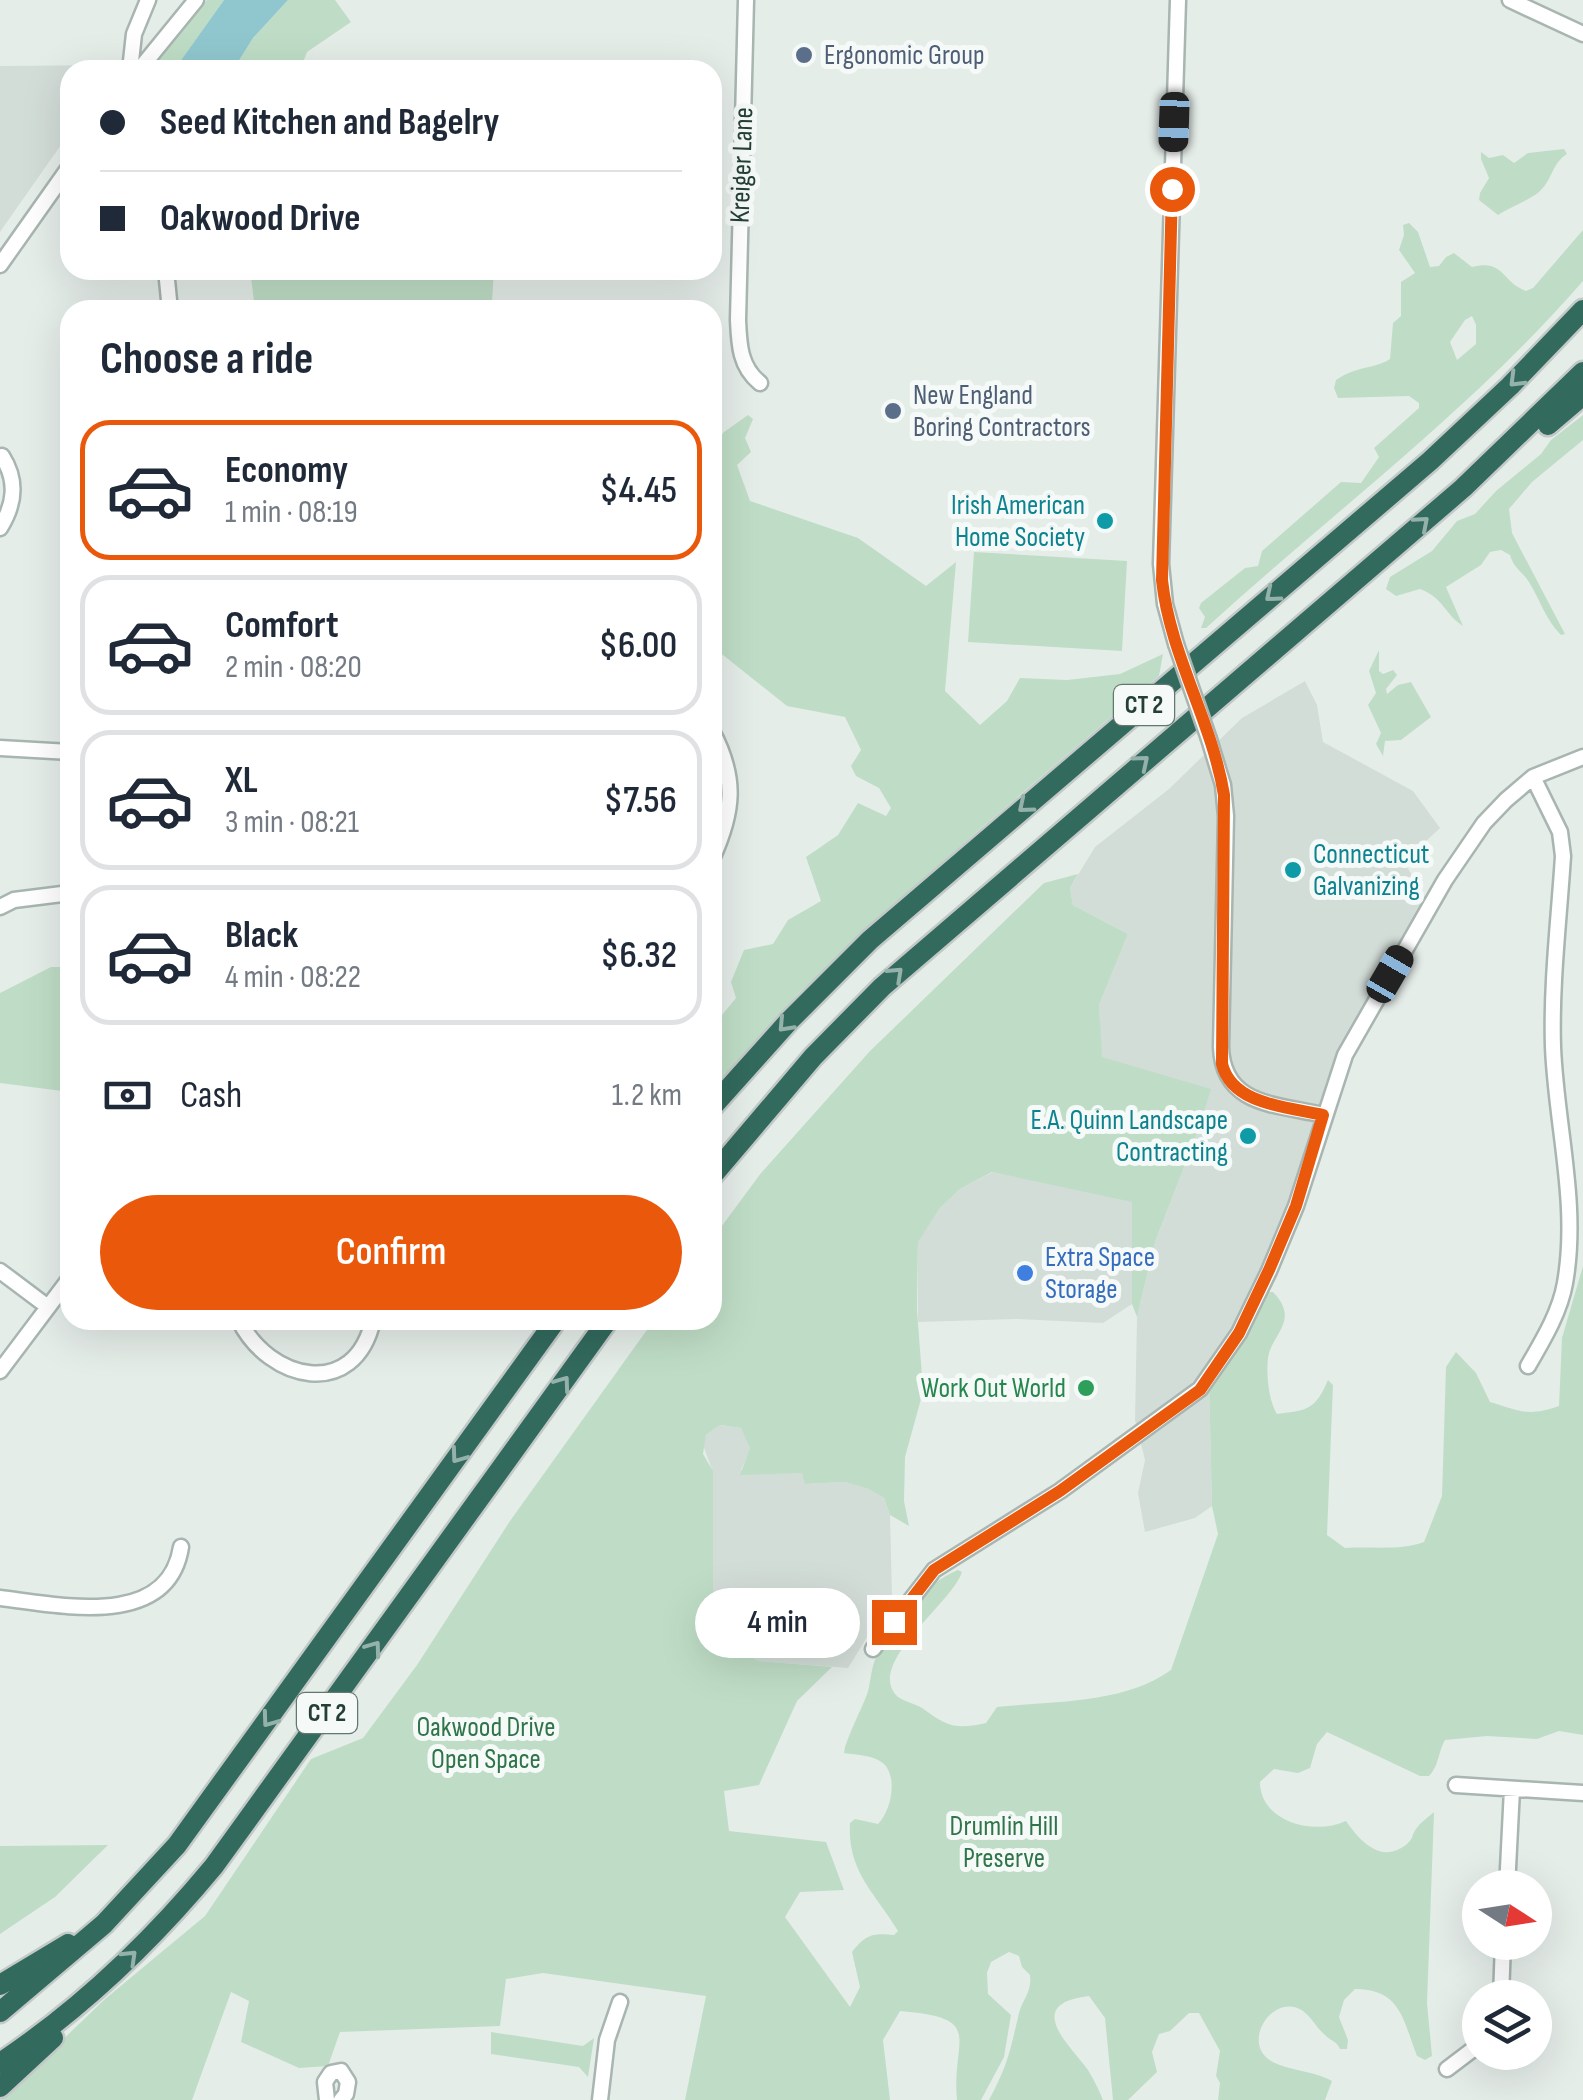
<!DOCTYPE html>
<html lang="en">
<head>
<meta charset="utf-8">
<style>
  :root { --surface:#fff; --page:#f2f2f3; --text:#1f2937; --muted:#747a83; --line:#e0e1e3; --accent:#ea580c }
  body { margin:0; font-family:"Sofia Sans Condensed",sans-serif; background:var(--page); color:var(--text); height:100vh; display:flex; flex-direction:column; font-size:38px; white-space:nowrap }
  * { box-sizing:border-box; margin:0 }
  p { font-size:32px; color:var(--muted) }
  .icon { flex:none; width:55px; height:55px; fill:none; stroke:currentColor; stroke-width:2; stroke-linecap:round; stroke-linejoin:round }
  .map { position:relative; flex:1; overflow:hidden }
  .side { position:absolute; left:60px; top:300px; width:662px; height:1030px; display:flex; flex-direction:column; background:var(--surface); border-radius:30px; box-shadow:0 10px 40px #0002 }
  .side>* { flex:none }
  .guide { position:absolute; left:60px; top:60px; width:662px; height:220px; border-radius:30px; box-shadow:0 10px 40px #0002; display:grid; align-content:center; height:220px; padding:0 40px; background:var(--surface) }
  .needle { width:65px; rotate:102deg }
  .controls { position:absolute; left:1462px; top:1870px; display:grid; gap:20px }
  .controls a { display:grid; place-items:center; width:90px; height:90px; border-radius:50%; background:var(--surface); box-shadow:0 10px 40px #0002; font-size:50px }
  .end { position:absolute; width:45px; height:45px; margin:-22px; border:12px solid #ea580c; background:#fff; box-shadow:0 0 0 5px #fff }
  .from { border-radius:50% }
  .bubble { position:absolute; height:70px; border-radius:35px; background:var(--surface); box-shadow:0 10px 40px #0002; font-size:32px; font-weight:600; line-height:70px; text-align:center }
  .car { position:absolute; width:30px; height:60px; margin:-30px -15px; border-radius:12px; box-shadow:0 0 8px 2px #0007; background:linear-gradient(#222 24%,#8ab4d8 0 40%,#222 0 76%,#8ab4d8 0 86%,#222 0) }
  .guide b { display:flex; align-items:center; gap:35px; height:95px; font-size:38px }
  .guide b+b { border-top:2px solid var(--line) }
  .guide i { width:25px; height:25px; background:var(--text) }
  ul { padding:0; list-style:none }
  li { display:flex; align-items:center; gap:30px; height:140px; margin:0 20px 15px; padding:0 20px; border:5px solid var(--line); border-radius:30px }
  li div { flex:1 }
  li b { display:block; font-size:38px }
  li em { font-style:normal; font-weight:600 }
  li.selected { border-color:var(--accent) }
  li>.icon { width:90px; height:90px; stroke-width:1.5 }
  h2 { padding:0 40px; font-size:45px; line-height:120px }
  .pay { display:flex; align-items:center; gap:25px; height:110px; padding:0 40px; font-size:38px }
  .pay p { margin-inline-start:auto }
  .primary-button { display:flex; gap:20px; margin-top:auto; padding:20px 40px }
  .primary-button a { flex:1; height:115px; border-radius:60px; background:var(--accent); color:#fff; font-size:40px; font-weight:600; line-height:115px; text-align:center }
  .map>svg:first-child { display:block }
  .built { fill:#d3ddd8 }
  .green { fill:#bfddc6; fill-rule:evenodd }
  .water { fill:#90c7cf }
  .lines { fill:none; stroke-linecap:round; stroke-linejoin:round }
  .minor-casing { stroke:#a8b5b0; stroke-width:19 }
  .highway-casing { stroke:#c2c9c7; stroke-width:25 }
  .minor { stroke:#fff; stroke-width:14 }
  .highway { stroke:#326a5d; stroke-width:20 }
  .minor-bridge-casing { stroke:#a8b5b0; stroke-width:19; stroke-linecap:butt }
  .minor-bridge { stroke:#fff; stroke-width:14 }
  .oneway { stroke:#94b2aa }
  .route { stroke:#ea580c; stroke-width:12 }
  .service-dot { fill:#5c6f8a; stroke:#f5faf8; stroke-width:4 }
  .culture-dot { fill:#0f9aa8; stroke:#f5faf8; stroke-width:4 }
  .shop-dot { fill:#3f7fe0; stroke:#f5faf8; stroke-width:4 }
  .leisure-dot { fill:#2e9e5b; stroke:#f5faf8; stroke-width:4 }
  .labels { text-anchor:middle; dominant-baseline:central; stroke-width:10; stroke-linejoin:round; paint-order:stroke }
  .shield { fill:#f5faf8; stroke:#637771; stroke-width:2.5 }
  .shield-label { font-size:25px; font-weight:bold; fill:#253f37 }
  .service-label { font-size:28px; fill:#4e5e75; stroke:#f5faf8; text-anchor:start }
  .street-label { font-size:28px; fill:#253f37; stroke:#f5faf8 }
  .culture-label { font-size:28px; fill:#0d838f; stroke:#f5faf8; text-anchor:end }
  .shop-label { font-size:28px; fill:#366cbe; stroke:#f5faf8; text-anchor:start }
  .leisure-label { font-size:28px; fill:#27864d; stroke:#f5faf8; text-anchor:end }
  .park-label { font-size:28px; fill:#307449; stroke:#f5faf8 }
</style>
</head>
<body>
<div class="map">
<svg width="1583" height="2100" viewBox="0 0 1583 2100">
  <rect width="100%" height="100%" fill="#e5ede9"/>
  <path class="built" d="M112 65 111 70H70V132L0 232V66Z
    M1305 681 1317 705 1323 742 1413 791 1440 828 1404 862 1430 905 1345 1055 1269 1271 1209 1376 1212 1506 1195 1518 1145 1532 1138 1493 1145 1460 1135 1420 1137 1317 1155 1242 1197 1134 1101 1058 1099 1005 1128 934 1073 905 1070 888 1095 847 1169 789 1242 718Z
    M993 1172 1132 1201V1304L1103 1323 1017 1319 918 1322V1241L940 1208 960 1189Z
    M720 1425 741 1428 748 1438 751 1448 741 1470 803 1473 806 1484 845 1482 870 1489 884 1498 890 1515 892 1597 848 1668 758 1661 732 1644 721 1628 713 1601V1472L703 1445 706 1435Z"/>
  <path class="green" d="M207 0H224L174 70H149Z
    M288 0H335L351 22 307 52 300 70H233L253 38Z
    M1564 149 1567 154C1552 163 1552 181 1539 192 1526 202 1512 206 1498 215L1479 200 1480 193 1489 178 1481 159V152L1489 158 1503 155 1514 163 1528 153Z
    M1409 223 1418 232 1430 267 1439 266 1446 257 1454 253 1472 267C1505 259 1501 282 1526 291L1533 288 1583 230V281C1470 411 1332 513 1206 628H1201L1205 617 1199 608 1201 603 1245 568 1258 566 1262 551 1341 482 1361 483 1379 457 1374 448 1419 408V403L1409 396 1338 398 1334 388 1336 380C1358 365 1372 370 1390 359L1393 323 1401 316V282L1415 273 1399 250 1404 235 1403 225ZM1472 316 1476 325V344L1457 360 1450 342 1465 320Z
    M250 270H494L492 301 496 310H259L255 309Z
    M748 415 753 419 745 438 751 452 737 465 750 501 858 538 926 586 956 562 945 691 980 725 1007 701 1020 678 1067 680 1120 674 1163 654 1159 676 972 836 799 993 713 1089V1026L736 998 731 982 744 950 773 944 788 920 821 901 806 857 838 835 858 803 886 816 891 808 879 788 856 776 851 766 861 750 845 717 787 706 713 647V446L724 432Z
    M1583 415V440L1532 482 1509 509 1512 533 1565 634 1561 635C1546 620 1540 600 1529 582 1522 571 1514 569 1510 555L1501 550 1490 552 1481 565 1446 587 1463 626C1445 615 1444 598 1420 589L1396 596 1386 589 1390 577 1432 551 1457 521 1475 514 1496 491 1541 454 1551 440Z
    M974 552 1127 561 1122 651 968 642Z
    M1379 650V671L1383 674 1393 670 1397 675 1386 689 1387 694 1398 685 1411 682 1431 717 1401 740 1385 741 1383 756 1376 744 1381 733 1368 705 1376 693 1369 671Z
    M1078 874 1070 888 1073 905 1128 934 1099 1005 1102 1057 1211 1089 1197 1134 1155 1242 1137 1317 1132 1304V1202L992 1172 960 1189 940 1208 918 1242 917 1310 922 1376 921 1399 905 1457 904 1501 909 1526 890 1515 884 1498 869 1489 845 1482 805 1484 802 1473 740 1475 750 1448 741 1428 720 1425 706 1435 703 1454 713 1471V1601L721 1628 732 1644 758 1661 832 1667 797 1701 759 1785 724 1791 729 1831 826 1842 844 1890 800 1892 785 1917 850 2007 860 1987 852 1952C866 1934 873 1933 894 1935L898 1931C875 1893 847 1871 850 1823L855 1819 878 1824C891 1811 898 1778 884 1764 874 1755 857 1755 844 1753L845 1747C851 1729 859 1714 866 1697 871 1685 870 1672 875 1660 889 1626 923 1584 958 1570L962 1572C952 1603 869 1661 895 1694 901 1701 914 1703 922 1708 947 1726 954 1730 986 1723L997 1707C1053 1701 1124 1704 1171 1670L1218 1534 1212 1506 1209 1383 1251 1325 1266 1292H1273C1301 1321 1271 1334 1268 1358 1266 1374 1269 1402 1277 1414 1308 1410 1315 1410 1328 1380L1333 1385 1327 1535 1345 1548C1373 1546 1398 1551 1424 1542L1442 1496 1446 1367 1456 1352 1476 1373 1490 1402C1521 1411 1527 1417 1559 1406L1562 1338 1583 1266V1735L1559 1731 1537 1739 1487 1736 1445 1740C1438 1752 1439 1766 1429 1776H1420L1327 1732 1317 1744 1310 1768 1298 1773 1274 1769 1260 1782C1260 1822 1314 1836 1346 1821 1360 1841 1381 1865 1407 1844 1415 1836 1410 1838 1416 1829 1420 1823 1428 1817 1434 1812L1427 2003 1432 2056 1425 2060 1417 2056C1403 2020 1401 1989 1355 1989L1344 2000 1339 2017 1348 2040 1347 2049H1340C1336 2040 1330 2041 1324 2034 1316 2027 1312 2018 1303 2011 1276 1992 1243 2037 1267 2058 1283 2071 1314 2070 1332 2081L1325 2100H1218L1220 2083 1216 2076 1220 2051 1199 2013H1189L1170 2031 1159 2034 1152 2052 1157 2072 1128 2100H1113L1105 2018 1089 1996C1022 2004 1070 2045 1088 2070 1094 2080 1099 2090 1103 2100H989C1008 2065 1010 2051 1019 2013 1023 1998 1032 1992 1030 1975L1022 1967 1019 1956 1009 1952 991 1962 987 1973 988 1994 1011 2015 1004 2057 981 2100H957C951 2038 987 2018 900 2011L883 2040 890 2100H685L706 1996 543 1973 506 1979 500 2026 340 2032 328 2066 299 2068 241 2042 249 2001 231 1992 192 2100H0L105 1999 205 1916 311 1759 363 1738 417 1665 510 1521 654 1320H712L713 1238 761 1173 870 1051 1044 883Z
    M51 967H70V1092L0 1083V993Z
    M108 1845 55 1897 0 1934V1846Z
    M491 2032 583 2046 594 2038 588 2077 579 2067 491 2054Z"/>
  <path class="water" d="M224 0H288L253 38 233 70H174Z"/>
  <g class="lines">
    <g class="minor-casing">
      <path id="minor" d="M746 0 738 320C739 345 740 367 760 383
        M1510 0 1583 34
        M130 70 134 34 148 0
        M139 70 196 0
        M0 265 70 166
        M166 270 170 310
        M0 528C15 504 18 481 2 456
        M1176 644 1165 604 1161 564 1178 0
        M712 731C737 778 734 811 712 859
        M1209 739 1223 785 1226 816 1221 1047C1223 1106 1276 1104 1323 1115
        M0 748 70 752
        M0 907 14 900 70 893
        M0 1271 48 1307
        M239 1320C269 1381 355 1401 373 1320
        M1528 1366C1543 1340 1560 1312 1565 1283 1579 1204 1556 1125 1553 1047 1551 984 1559 919 1563 856L1560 832 1533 777
        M0 1371 70 1278
        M0 1598C59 1605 168 1630 181 1547
        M873 1649 934 1570 1060 1491 1200 1389 1239 1333 1269 1271 1296 1206 1345 1055 1445 880 1484 823 1506 800 1533 777 1583 757
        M1456 1785 1583 1793
        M1507 1888 1512 1789
        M1501 1998 1503 1942
        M1447 2069 1480 2044
        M327 2100 325 2082 331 2073 341 2071 348 2082 346 2094 341 2100
        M600 2100 607 2040 620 2002"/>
    </g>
    <g class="highway-casing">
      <path id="highway" d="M1548 425 1583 395
        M712 1107 789 1021 870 940 1430 461 1510 386 1583 310
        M712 1176 813 1057 882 987 1463 488 1583 372
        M0 1985 68 1944
        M0 2012 104 1924 177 1845 556 1320
        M0 2063C81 2009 152 1941 214 1866L608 1320
        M0 2087 53 2038"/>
    </g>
    <use href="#minor" class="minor"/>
    <use href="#highway" class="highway"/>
    <g class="minor-bridge-casing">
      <path id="minor-bridge" d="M1176 644 1209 739"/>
    </g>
    <use href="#minor-bridge" class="minor-bridge"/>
  </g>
  <defs><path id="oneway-chevron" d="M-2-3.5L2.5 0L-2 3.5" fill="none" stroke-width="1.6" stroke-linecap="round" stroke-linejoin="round" transform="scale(2.5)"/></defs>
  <g class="oneway">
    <use href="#oneway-chevron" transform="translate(1516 380) rotate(135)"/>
    <use href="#oneway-chevron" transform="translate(1422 523) rotate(-41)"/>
    <use href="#oneway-chevron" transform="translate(1272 595) rotate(140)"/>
    <use href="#oneway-chevron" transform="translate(1142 762) rotate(-40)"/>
    <use href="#oneway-chevron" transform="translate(1025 806) rotate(140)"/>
    <use href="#oneway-chevron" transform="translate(896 974) rotate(-43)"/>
    <use href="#oneway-chevron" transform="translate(785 1025) rotate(133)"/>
    <use href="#oneway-chevron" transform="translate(563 1383) rotate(-54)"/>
    <use href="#oneway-chevron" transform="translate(458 1456) rotate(126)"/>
    <use href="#oneway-chevron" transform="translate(374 1648) rotate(-54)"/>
    <use href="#oneway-chevron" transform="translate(269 1720) rotate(126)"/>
    <use href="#oneway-chevron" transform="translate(130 1957) rotate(-44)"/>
  </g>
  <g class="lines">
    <path class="route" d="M894 1622 934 1570 1060 1491 1200 1390 1239 1333 1269 1270 1296 1206 1323 1115C1288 1107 1232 1105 1222 1064L1224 795C1212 721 1170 655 1162 580L1172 189"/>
  </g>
  <g class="service-dot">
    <circle cx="804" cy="55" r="10"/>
    <circle cx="893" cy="411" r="10"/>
  </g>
  <g class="culture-dot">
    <circle cx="1105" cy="521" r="10"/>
    <circle cx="1293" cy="870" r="10"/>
    <circle cx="1248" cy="1136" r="10"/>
  </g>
  <circle class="shop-dot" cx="1025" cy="1273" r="10"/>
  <circle class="leisure-dot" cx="1086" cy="1388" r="10"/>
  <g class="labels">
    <g class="shield">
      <rect x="1114" y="685" width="60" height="40" rx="8"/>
      <rect x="297" y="1693" width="60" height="40" rx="8"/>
    </g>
    <g class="shield-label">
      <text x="1144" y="705">CT 2</text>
      <text x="327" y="1713">CT 2</text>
    </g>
    <g class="service-label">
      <text x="824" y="55">Ergonomic Group</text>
      <text x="913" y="395">New England<tspan x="913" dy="32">Boring Contractors</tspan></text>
    </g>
    <g class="street-label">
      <text transform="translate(742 165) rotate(-88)">Kreiger Lane</text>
    </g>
    <g class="culture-label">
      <text x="1085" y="505">Irish American<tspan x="1085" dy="32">Home Society</tspan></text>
      <text x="1313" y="854" text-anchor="start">Connecticut<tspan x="1313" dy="32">Galvanizing</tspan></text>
      <text x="1228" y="1120">E.A. Quinn Landscape<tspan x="1228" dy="32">Contracting</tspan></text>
    </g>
    <g class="shop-label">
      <text x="1045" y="1257">Extra Space<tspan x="1045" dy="32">Storage</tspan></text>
    </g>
    <g class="leisure-label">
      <text x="1066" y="1388">Work Out World</text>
    </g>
    <g class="park-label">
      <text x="486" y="1727">Oakwood Drive<tspan x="486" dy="32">Open Space</tspan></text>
      <text x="1004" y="1826">Drumlin Hill<tspan x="1004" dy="32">Preserve</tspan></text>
    </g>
  </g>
</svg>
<div class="controls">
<a><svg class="needle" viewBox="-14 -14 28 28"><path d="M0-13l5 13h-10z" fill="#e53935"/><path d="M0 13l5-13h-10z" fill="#747a83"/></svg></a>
<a><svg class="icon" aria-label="layers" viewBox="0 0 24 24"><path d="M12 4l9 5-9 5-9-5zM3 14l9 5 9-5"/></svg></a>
</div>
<i class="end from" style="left:1172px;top:189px"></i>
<i class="end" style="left:894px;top:1622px"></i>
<div class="bubble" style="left:695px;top:1588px;width:165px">4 min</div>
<i class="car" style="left:1174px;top:122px;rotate:182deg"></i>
<i class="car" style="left:1390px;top:974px;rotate:30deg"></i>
<div class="guide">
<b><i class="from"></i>Seed Kitchen and Bagelry</b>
<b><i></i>Oakwood Drive</b>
</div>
<section class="side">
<h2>Choose a ride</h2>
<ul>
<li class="selected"><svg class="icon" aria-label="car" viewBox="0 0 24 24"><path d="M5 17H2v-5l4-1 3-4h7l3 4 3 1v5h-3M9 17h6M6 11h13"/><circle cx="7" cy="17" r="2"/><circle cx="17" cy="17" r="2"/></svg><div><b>Economy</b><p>1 min · 08:19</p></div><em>$4.45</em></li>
<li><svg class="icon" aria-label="car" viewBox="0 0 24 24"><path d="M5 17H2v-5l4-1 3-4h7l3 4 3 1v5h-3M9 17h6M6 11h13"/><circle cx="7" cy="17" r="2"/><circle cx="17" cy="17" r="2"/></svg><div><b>Comfort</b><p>2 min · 08:20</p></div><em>$6.00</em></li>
<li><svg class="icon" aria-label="car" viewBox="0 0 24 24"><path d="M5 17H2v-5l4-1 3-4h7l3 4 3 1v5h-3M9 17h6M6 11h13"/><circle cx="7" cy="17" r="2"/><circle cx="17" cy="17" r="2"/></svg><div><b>XL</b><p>3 min · 08:21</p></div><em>$7.56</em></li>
<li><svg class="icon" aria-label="car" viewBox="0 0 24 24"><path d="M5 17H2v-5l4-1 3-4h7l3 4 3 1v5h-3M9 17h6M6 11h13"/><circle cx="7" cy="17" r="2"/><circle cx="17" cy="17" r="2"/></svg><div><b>Black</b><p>4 min · 08:22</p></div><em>$6.32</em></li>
</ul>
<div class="pay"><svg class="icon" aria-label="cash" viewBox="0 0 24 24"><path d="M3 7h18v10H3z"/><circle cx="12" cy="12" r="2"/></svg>Cash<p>1.2 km</p></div>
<div class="primary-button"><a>Confirm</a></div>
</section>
</div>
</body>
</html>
